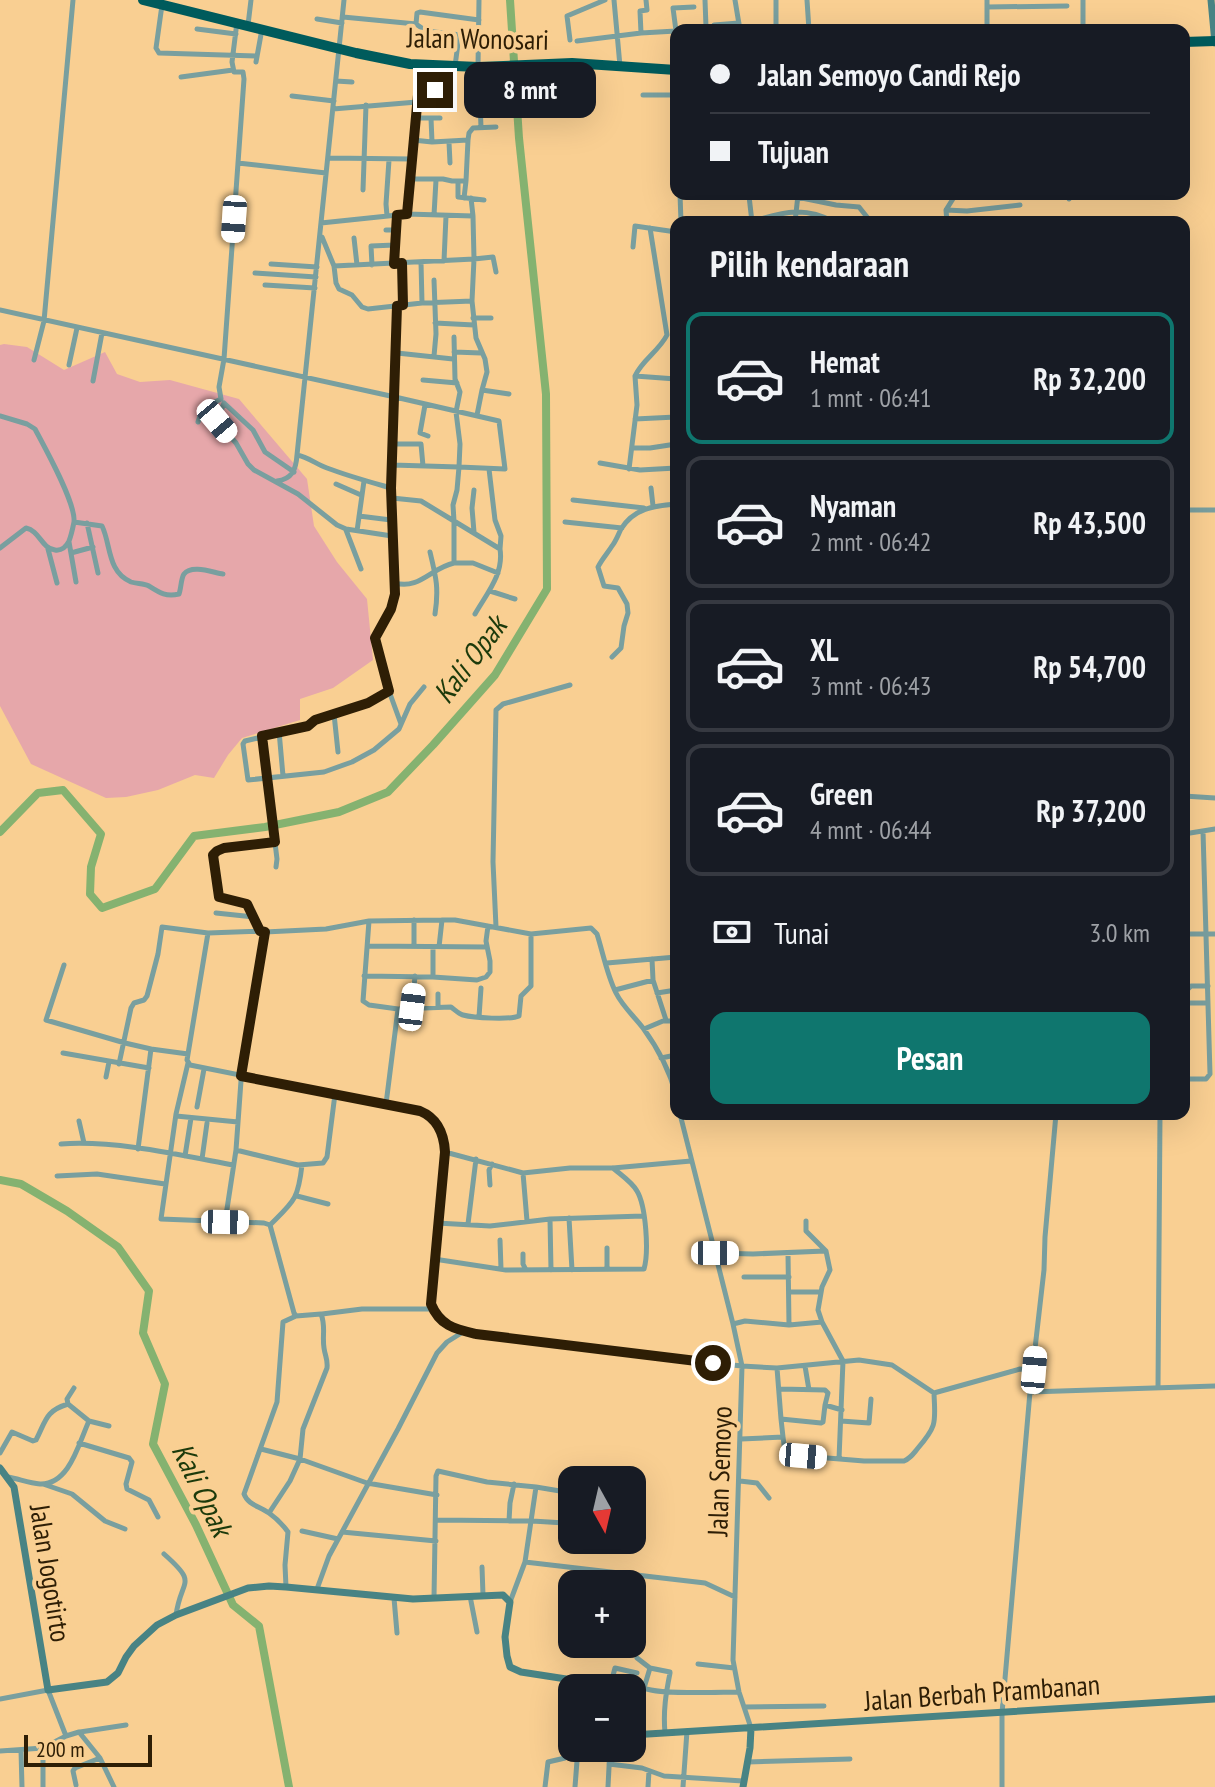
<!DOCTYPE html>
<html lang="id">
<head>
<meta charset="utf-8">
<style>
  :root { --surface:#171b24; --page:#20242c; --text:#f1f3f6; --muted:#9ea1a6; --line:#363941; --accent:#0f766e }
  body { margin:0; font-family:"PT Sans Narrow",sans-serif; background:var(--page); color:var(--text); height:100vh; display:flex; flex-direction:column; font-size:30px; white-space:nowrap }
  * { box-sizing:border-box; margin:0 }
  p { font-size:26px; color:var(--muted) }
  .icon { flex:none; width:44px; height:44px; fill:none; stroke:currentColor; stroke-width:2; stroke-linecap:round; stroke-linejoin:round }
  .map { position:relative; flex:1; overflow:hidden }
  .details { position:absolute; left:670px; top:216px; width:520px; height:904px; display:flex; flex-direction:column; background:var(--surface); border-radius:16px; box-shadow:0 8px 32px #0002 }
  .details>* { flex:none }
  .banner { position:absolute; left:670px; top:24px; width:520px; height:176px; border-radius:16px; box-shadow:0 8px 32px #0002; display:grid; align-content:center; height:176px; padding:0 40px; background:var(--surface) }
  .needle { width:52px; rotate:172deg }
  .controls { position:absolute; left:558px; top:1466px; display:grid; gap:16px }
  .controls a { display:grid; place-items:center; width:88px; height:88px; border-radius:16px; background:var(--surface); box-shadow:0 8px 32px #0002; font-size:40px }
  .scale { position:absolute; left:24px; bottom:20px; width:128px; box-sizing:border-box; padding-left:8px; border:4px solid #2e1e05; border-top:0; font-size:22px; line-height:28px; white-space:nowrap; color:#2e1e05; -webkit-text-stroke:6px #f9cf92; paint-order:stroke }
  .end { position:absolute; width:36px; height:36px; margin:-18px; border:10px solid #2e1e05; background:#fff; box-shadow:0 0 0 4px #fff }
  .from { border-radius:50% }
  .bubble { position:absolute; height:56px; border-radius:16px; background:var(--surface); box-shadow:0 8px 32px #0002; font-size:26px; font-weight:700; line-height:56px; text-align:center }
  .car { position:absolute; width:24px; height:48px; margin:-24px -12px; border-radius:10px; box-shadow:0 0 6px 2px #0007; background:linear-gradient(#fff 24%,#345 0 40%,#fff 0 76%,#345 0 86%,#fff 0) }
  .banner b { display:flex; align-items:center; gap:28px; height:76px; font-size:30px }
  .banner b+b { border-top:2px solid var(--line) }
  .banner i { width:20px; height:20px; background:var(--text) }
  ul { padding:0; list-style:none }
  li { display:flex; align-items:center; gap:24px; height:132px; margin:0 16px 12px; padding:0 24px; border:4px solid var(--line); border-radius:16px }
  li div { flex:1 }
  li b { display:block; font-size:30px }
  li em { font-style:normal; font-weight:700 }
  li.active { border-color:var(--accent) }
  li>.icon { width:72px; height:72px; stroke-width:1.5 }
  h2 { padding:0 40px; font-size:36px; line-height:96px }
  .pay { display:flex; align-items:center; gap:20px; height:88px; padding:0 40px; font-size:30px }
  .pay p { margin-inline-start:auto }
  .action { display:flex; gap:16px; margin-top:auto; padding:16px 40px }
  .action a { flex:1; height:92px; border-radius:16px; background:var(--accent); color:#fff; font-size:32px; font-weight:700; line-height:92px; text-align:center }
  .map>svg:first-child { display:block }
  .green { fill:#e6a7aa }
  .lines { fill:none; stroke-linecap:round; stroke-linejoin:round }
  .river { stroke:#85b270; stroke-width:8 }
  .street { stroke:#799f9f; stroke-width:5 }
  .secondary { stroke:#488384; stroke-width:7 }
  .highway { stroke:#005b5c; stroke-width:10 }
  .route { stroke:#2e1e05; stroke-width:10 }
  .labels { text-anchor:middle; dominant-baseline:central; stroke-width:8; stroke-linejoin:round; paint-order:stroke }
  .street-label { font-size:28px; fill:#2e1e05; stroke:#f9cf92 }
  .water-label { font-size:30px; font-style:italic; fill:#1c3a0b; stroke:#f9cf92 }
</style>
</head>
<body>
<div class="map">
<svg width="1215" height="1787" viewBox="0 0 1215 1787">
  <rect width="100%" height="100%" fill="#f9cf92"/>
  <path class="green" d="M4 344 27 347 64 370 105 352 117 374 140 382 170 380 239 399 307 479 314 526 337 562 367 599 373 660 333 688 300 699V720L242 738 228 755 214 778 195 775 158 790 126 797 106 798 31 764 0 706V345Z"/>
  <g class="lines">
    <path class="river" d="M0 832 38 793 63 790 101 834 91 867 90 894 102 908 155 889 194 836 265 827 339 812 388 792 433 745 495 675 547 589 546 394 519 138 510 0
      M0 1180 21 1184 67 1211 118 1247 149 1291 143 1333 165 1384 153 1444 196 1525 233 1605 259 1626 289 1787"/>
    <path class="street" d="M614 0 620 66
      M735 0 740 30
      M807 0 809 30
      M987 0V30
      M162 5 156 48 159 53 257 56
      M987 7 1067 6
      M343 17 416 24 426 31 478 37
      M317 19 342 23
      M416 24 417 13 420 12 479 20
      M248 25 251 0
      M714 25 739 23
      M197 29 236 34
      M690 30 706 27 705 0
      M763 30H776
      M776 30V0
      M1083 30V0
      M641 33 640 11 647 10 646 0
      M570 40 567 16 605 0
      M577 41 641 33 676 31 673 8 694 7
      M256 62 262 29
      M455 66 459 36
      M478 66 479 0
      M181 77 233 70
      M336 81 352 82
      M643 95H676
      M292 96 334 101
      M480 99 481 128
      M333 109 417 102
      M416 118H440
      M431 118 432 142
      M468 140 469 133 473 128 496 127
      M449 142 450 163
      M328 158 412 159 418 95 422 91 435 90 440 88 443 67
      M412 159 411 179H443L452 181H466L468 140 432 142 413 140
      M238 163 326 173
      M411 179 407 214 473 216 471 198
      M458 182V197L484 200
      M363 190 366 105
      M680 194 681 222
      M740 194 749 196 752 222
      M1068 194 1069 199
      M681 195H697
      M797 197 836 205 859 207 871 222
      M464 198 466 181
      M946 210 967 211 1020 205
      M434 215 436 180
      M387 216 386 204 389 160
      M750 222C782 213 803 205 834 222
      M795 222 798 195
      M947 222 946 210 956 194
      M321 223 407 214
      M386 230H395
      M322 237 334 266 474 259 473 216
      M354 238 357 265
      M633 247 635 226 676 232
      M444 261 446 216
      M421 262 422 303
      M402 263 403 305
      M271 264 317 267
      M394 264 395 232 397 215
      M372 265 371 246 395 245
      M334 266 336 283 339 289 352 295 362 307 368 309 422 303 472 301 474 259 493 257 496 272
      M255 273 316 277
      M434 280 436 334 434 356
      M265 285 315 288
      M472 301 476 338 485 359 487 372 482 390 477 415
      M0 310 395 397 397 306
      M473 318H491
      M435 323 474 325
      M673 346 676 355
      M454 352 481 353
      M397 353 453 359
      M34 360 44 321 73 0
      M69 365 77 328
      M635 376C642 360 659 351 667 335L650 228
      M635 376 676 379
      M423 380 457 383
      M93 381 102 333
      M482 390 509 394
      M224 403 217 421 236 443 248 464 254 470 298 494 337 525 346 529 392 536
      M224 403 253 430 265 452 294 472
      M425 405 420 433 428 436
      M0 416 27 424 35 429C45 448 76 503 74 522 73 527 71 536 69 541 66 547 62 551 55 550 41 548 40 531 26 528L0 548
      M635 419 676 417
      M198 422C202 407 208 405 221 399L219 387 224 359 244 79 243 72H234L232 62 237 22
      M392 444H421L423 466
      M632 448H650L676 444
      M297 455 344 0
      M600 463 640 470 676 468
      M392 465 459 467 460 444 456 412 460 392 455 379 454 337
      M489 469 495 520 501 536 500 549
      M629 469 637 405 635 376
      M277 481C292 479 296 470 297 455 308 457 316 464 327 468 348 476 370 482 391 488
      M336 484 361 495
      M651 488 653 506
      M392 498 421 501 454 521V563C431 568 419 590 395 583
      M573 500 644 508
      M1184 510H1215
      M359 516 391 520
      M74 522 102 526C111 544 107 572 131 582 137 584 144 583 149 586 160 593 166 597 179 594 181 589 181 578 184 574 192 564 214 573 223 574
      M565 522 622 528
      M87 523 98 573
      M346 530 361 569
      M357 531 364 481
      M474 532 472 508 474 490
      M69 542 76 582
      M48 549 57 583
      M430 552C436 577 439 588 435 614
      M71 553 93 547
      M454 563H473L498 573
      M490 591 515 599
      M612 657 621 648 624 626 628 613 627 604 618 588 604 586 598 567C602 559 607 554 612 546 616 541 618 535 621 529 634 508 654 506 676 504
      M424 687 410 704 399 729 374 750 352 762 324 772 248 780 243 744 245 741 308 726 315 720 368 703 389 691 375 638 391 609 395 594 391 520 395 397 499 421 505 469 459 467 457 490 453 505 454 521 500 549C504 574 487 593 475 614
      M389 691 401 724
      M334 714 338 752
      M279 731 283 776
      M262 736 277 859 276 867
      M1184 796 1215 798
      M1184 834 1215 829
      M1184 836V847
      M216 913 254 917 260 931
      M254 917 247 904 219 897 213 855 217 851 224 848 275 842
      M414 920V946
      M369 921 363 1001 369 1005 398 1009 451 1007C455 1010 459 1014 463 1015 474 1018 510 1020 519 1016L521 996 531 986V934
      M496 927 493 862 496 710 503 704 570 685
      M208 933 188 1054 187 1060 190 1065 420 1111C432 1116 440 1125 444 1138 450 1157 441 1191 438 1211 434 1242 433 1273 431 1304 440 1326 455 1329 476 1334L626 1354 742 1366 777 1368 859 1360 892 1365 934 1393 1020 1369 1034 1370
      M1184 934H1215
      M368 946 487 947
      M439 947 442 920
      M652 959 653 980
      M607 963 676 957
      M64 965 46 1020 125 1043 151 1049 138 1149
      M364 976 433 977 477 980 486 977 490 972V961L486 941 488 926
      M433 977V947
      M615 990 653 980 666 1020
      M657 993 676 990
      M1184 993 1191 986H1208
      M1184 1003H1208
      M412 1007 415 976
      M438 1007V994
      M479 1017 481 988
      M644 1029 663 1021H676
      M151 1049 188 1054
      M63 1053 149 1068
      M661 1058 676 1055
      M188 1063 176 1114 161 1219 264 1223 270 1225 294 1313 296 1316 321 1314C326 1326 322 1336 324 1348 325 1356 328 1359 327 1368L303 1429 300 1459 290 1481 269 1513
      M119 1064 131 1008 134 1003 144 1000 147 996 158 954 162 927 208 933 260 931
      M106 1077 109 1062
      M1184 1079H1206L1210 1074 1203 831
      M386 1104 398 1009
      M197 1107 204 1069
      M680 1114 733 1324 742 1366 733 1660 739 1692 751 1728
      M176 1116 238 1122
      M79 1121 84 1143
      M61 1144C115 1140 180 1155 233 1165
      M236 1150 298 1165 323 1163 327 1157 335 1094
      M445 1152 523 1173 570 1168H613L691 1161
      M185 1156 191 1118
      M202 1159 207 1123
      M523 1173 527 1221
      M57 1176 97 1174 165 1184
      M490 1185 489 1170 492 1164
      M297 1196 328 1204
      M569 1218 572 1270
      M550 1219 551 1270
      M806 1221V1231L826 1251 830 1270 822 1287 818 1310 822 1322 843 1361 839 1459
      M225 1222 236 1150 242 1067 265 932 326 929 369 921 442 920H455L531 934 591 928 597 934C603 953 607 975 616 993 623 1007 634 1016 643 1028 657 1047 670 1072 676 1095
      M437 1223 490 1226 550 1219 643 1216
      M468 1224 476 1159
      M270 1225C294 1201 298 1200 302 1165
      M500 1240 501 1269
      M607 1248V1269
      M715 1253 753 1254 825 1251
      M788 1253 789 1325
      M523 1254V1264L526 1270
      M434 1259 506 1270 644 1269C649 1252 646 1206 637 1191 632 1182 621 1175 613 1168
      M744 1277H789
      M790 1292H821
      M322 1314 362 1309H432
      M733 1324 745 1321 789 1325 822 1322
      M805 1366 809 1390
      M777 1368 781 1419 821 1423 823 1422 825 1405 842 1410
      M74 1388 67 1399 68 1404 89 1421 109 1426
      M1158 1388 1160 1114
      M780 1389 825 1390 828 1393 825 1405
      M1030 1392 1215 1386
      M781 1419 783 1437
      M841 1421 869 1423 871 1399
      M741 1439 783 1437 785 1452 791 1455 864 1461H904C911 1458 913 1454 918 1448 938 1425 935 1422 934 1393
      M79 1443 129 1458 132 1462 126 1484 127 1489 149 1500 158 1517
      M261 1449 300 1459 367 1483 437 1495
      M0 1453 12 1432 33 1441 36 1440C46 1421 45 1411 68 1404
      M8 1477C19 1479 29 1483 40 1484 70 1485 79 1442 89 1421
      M740 1481 757 1483 769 1498
      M43 1484 72 1494 105 1521 125 1529
      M436 1520 532 1521 565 1523 568 1522 572 1493
      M509 1521 510 1503 514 1484
      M302 1531 338 1539
      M342 1532 436 1541
      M164 1554C199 1585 181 1578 176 1615
      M525 1562 705 1583 735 1597
      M482 1567 483 1595
      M286 1587 285 1565 288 1532C283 1525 276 1518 269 1513 259 1506 248 1505 244 1494L277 1402 283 1322 296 1316
      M317 1589 329 1556 398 1429 437 1353 447 1342 463 1332
      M470 1596 477 1632
      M394 1598 397 1633
      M434 1598 436 1476 438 1471 487 1482 536 1487 572 1493
      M510 1602 525 1562 536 1487
      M637 1658 650 1668
      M698 1664 734 1668
      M599 1688 611 1683 615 1668 637 1673
      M0 1699 48 1690 66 1736
      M744 1707 824 1706
      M80 1732 126 1725
      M665 1733C663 1711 666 1693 670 1673V1672L650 1668 644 1688C658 1695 719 1692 739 1692
      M21 1750 22 1787
      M0 1751 43 1748 66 1736 79 1732 100 1758 114 1787
      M747 1762 850 1759
      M609 1764 642 1768 664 1776 743 1781
      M76 1785 73 1771 75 1768 100 1758
      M43 1787V1748
      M545 1787 548 1762 565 1758 568 1738H572
      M575 1787 578 1748
      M608 1787 610 1748
      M648 1787 649 1771
      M683 1787 687 1731
      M1002 1787V1713L1030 1392 1044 1270 1045 1237 1056 1114"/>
    <path class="secondary" d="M1211 0 1215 43
      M0 1468 14 1487 48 1690 107 1682 118 1673 126 1657 134 1646 157 1625 176 1615 248 1588 269 1586 286 1587 413 1599 503 1595 510 1602 505 1637 507 1656 510 1667 521 1672 592 1683 599 1688
      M632 1735 1215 1699
      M743 1787 750 1748 751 1728"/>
    <path class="highway" d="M143 0 356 53 410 64 478 67 572 63 676 70
      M1184 42 1215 41"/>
  </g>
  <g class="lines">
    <path class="route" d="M435 90 422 91 418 95 407 214 397 215 394 264 402 263 403 305 397 306 391 488 395 594 391 609 375 638 389 691 368 703 315 720 308 726 262 736 275 842 224 848 217 851 213 855 219 897 247 904 260 931 265 932 241 1076 420 1111C437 1118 444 1134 445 1152L431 1304C440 1326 455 1329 476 1334L713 1363"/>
  </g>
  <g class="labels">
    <g class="street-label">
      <text transform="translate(478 38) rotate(1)">Jalan Wonosari</text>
      <text transform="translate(719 1471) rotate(-88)">Jalan Semoyo</text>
      <text transform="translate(51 1573) rotate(81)">Jalan Jogotirto</text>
      <text transform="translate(982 1692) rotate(-4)">Jalan Berbah Prambanan</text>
    </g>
    <g class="water-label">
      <text transform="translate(469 659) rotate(-53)">Kali Opak</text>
      <text transform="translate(203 1489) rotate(64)">Kali Opak</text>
    </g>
  </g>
</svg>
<div class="controls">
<a><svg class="needle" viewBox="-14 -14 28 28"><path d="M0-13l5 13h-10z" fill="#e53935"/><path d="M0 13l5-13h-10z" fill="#9ea1a6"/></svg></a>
<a>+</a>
<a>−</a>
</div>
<div class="scale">200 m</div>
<i class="end from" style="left:713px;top:1363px"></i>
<i class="end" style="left:435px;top:90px"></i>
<div class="bubble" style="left:464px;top:62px;width:132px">8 mnt</div>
<i class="car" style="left:234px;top:219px;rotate:184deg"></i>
<i class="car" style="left:217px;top:421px;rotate:140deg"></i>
<i class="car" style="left:412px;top:1007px;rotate:7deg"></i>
<i class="car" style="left:225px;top:1222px;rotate:91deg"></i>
<i class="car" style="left:715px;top:1253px;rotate:90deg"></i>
<i class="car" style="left:1034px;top:1370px;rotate:5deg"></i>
<i class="car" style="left:803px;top:1456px;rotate:95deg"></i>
<div class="banner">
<b><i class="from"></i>Jalan Semoyo Candi Rejo</b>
<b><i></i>Tujuan</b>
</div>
<section class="details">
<h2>Pilih kendaraan</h2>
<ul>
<li class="active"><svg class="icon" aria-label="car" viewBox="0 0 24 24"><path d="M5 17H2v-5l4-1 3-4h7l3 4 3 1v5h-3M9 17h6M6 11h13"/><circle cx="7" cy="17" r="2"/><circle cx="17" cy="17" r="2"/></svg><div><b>Hemat</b><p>1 mnt · 06:41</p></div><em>Rp 32,200</em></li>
<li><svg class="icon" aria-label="car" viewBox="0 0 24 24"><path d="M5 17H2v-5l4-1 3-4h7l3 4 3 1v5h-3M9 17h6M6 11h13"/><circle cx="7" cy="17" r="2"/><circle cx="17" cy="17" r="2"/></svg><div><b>Nyaman</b><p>2 mnt · 06:42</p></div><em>Rp 43,500</em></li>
<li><svg class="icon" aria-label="car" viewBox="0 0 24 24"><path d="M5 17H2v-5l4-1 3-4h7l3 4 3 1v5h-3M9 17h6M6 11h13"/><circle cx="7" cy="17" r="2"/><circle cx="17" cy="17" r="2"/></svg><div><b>XL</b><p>3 mnt · 06:43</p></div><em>Rp 54,700</em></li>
<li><svg class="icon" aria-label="car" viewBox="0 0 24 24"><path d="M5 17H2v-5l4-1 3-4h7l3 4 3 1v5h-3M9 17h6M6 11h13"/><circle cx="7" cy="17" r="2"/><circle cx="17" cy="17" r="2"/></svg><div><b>Green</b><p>4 mnt · 06:44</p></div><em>Rp 37,200</em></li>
</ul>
<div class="pay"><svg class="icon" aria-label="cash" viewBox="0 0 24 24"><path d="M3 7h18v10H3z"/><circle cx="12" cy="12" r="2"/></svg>Tunai<p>3.0 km</p></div>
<div class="action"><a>Pesan</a></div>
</section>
</div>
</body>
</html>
